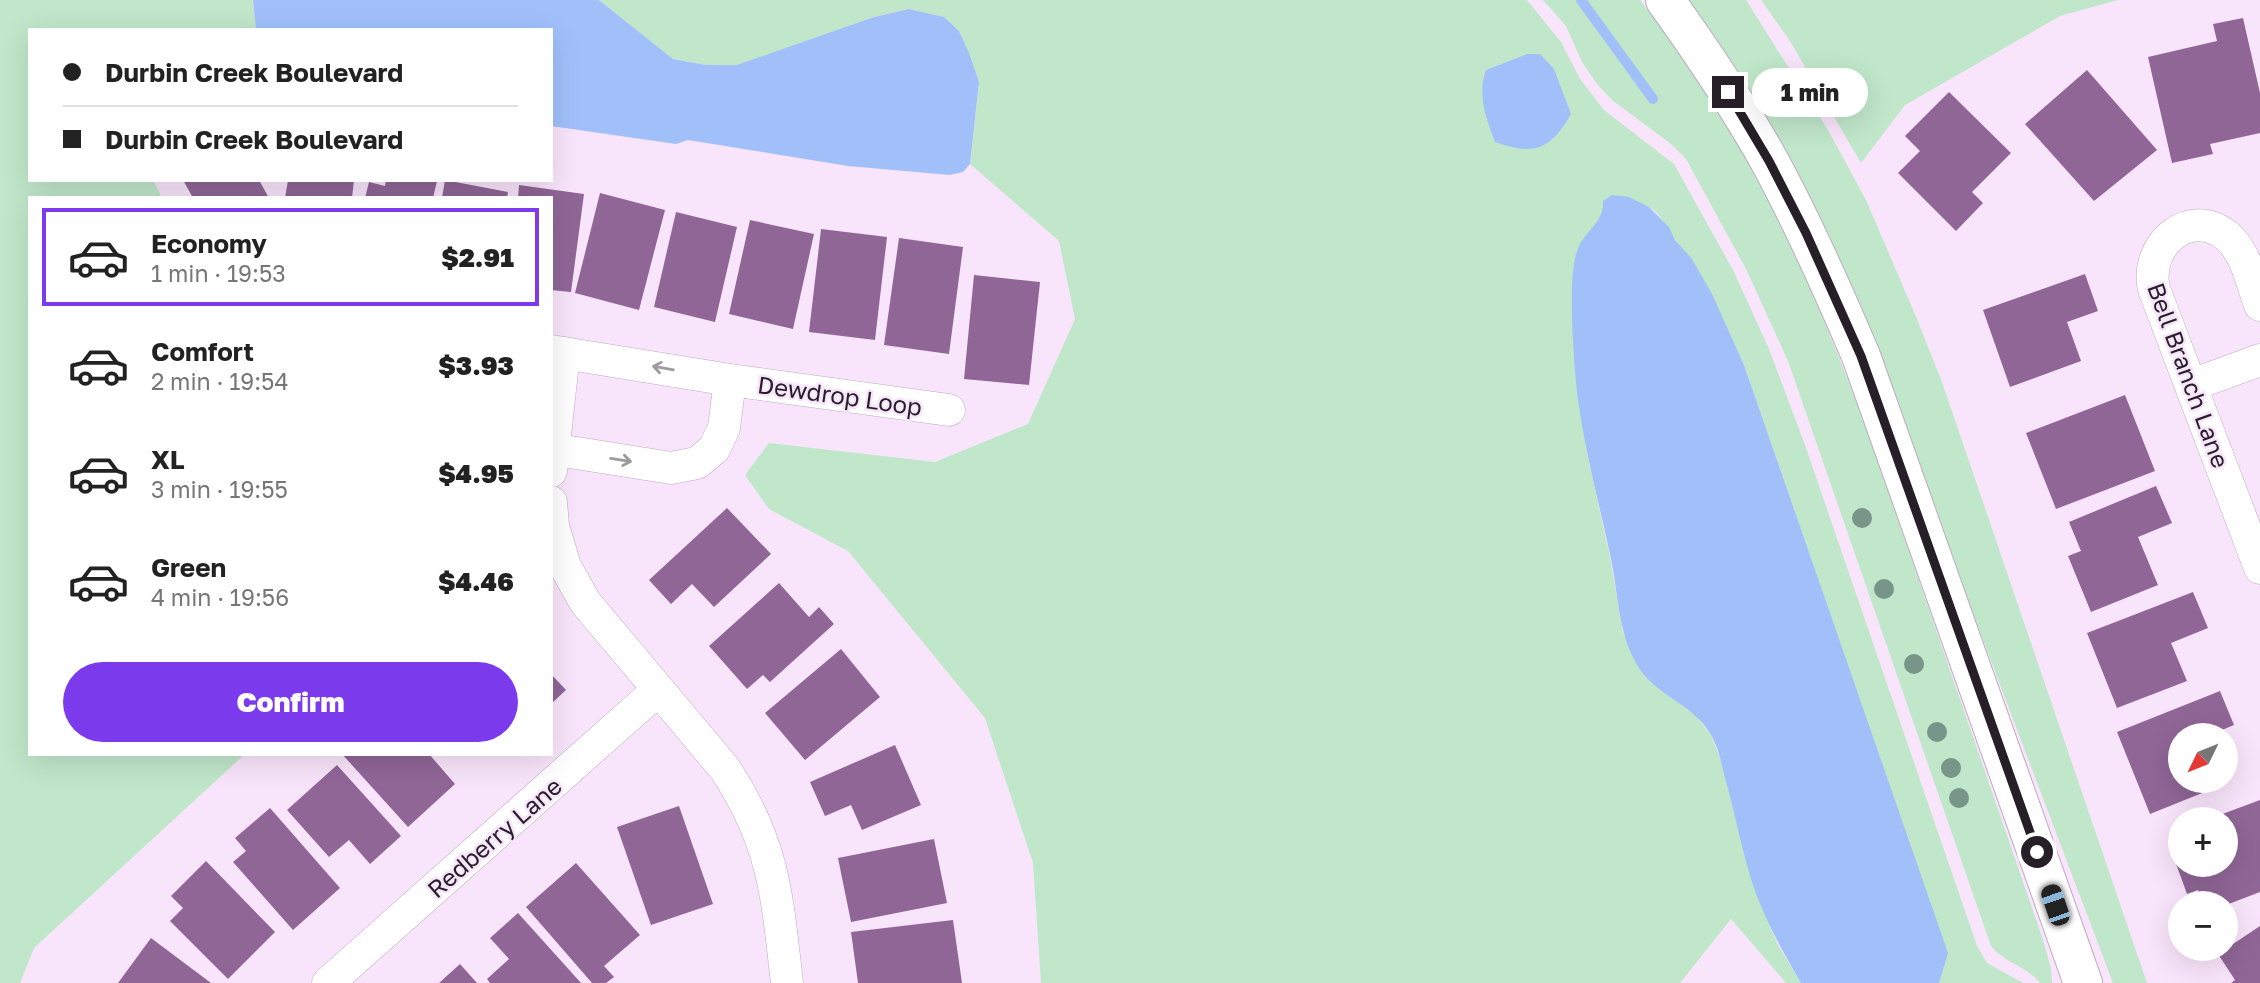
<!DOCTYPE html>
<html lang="en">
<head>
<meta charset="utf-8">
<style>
  :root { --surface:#fff; --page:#f6f6f6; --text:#222; --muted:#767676; --line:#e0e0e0; --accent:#7c3aed }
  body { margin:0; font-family:"Golos Text",sans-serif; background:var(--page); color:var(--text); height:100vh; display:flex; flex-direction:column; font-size:26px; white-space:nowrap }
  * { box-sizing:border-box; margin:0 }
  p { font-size:23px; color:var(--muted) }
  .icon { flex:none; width:38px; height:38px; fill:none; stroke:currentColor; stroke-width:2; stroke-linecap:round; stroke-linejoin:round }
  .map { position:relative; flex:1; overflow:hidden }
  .side { position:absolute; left:28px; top:196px; width:525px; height:560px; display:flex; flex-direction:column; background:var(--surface); border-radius:0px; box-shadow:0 7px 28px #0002 }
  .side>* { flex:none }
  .guide { position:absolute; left:28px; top:28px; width:525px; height:154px; border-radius:0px; box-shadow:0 7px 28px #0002; display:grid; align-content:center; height:154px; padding:0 35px; background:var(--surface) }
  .needle { width:46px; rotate:227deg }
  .buttons { position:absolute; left:2168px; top:723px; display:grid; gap:14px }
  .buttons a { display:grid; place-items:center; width:70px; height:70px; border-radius:50%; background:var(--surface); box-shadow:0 7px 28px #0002; font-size:35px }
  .end { position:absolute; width:32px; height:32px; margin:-16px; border:9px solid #271f28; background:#fff; box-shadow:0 0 0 4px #fff }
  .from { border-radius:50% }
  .bubble { position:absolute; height:49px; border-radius:24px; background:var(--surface); box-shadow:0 7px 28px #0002; font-size:23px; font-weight:800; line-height:49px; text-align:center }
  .car { position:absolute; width:21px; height:42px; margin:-21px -10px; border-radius:9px; box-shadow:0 0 5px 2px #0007; background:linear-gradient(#222 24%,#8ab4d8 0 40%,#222 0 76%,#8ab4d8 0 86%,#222 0) }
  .guide b { display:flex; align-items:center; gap:24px; height:66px; font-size:26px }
  .guide b+b { border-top:2px solid var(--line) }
  .guide i { width:18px; height:18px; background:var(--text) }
  ul { padding:12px 0 0; list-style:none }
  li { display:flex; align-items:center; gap:21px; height:98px; margin:0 14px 10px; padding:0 21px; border:4px solid transparent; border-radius:0px }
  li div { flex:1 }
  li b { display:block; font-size:26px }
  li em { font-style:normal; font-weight:800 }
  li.current { border-color:var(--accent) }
  li>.icon { width:63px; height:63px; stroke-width:1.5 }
  .cta { display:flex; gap:14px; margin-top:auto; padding:14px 35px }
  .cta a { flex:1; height:80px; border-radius:42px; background:var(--accent); color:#fff; font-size:28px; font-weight:800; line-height:80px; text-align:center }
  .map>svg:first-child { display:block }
  .green { fill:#c0e7ca }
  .water { fill:#a1c0fa }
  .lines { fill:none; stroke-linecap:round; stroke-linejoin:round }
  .stream { stroke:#a1c0fa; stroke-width:10 }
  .building { fill:#906697 }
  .minor-casing { stroke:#beabc1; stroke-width:33 }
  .tertiary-casing { stroke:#beabc1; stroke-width:40 }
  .minor { stroke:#fff; stroke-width:32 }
  .tertiary { stroke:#fff; stroke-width:38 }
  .tree { fill:#779589 }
  .oneway { stroke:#9e9a9e }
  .route { stroke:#271f28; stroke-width:9 }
  .labels { text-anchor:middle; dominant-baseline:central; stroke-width:5; stroke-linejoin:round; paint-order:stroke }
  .street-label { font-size:24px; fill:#271f28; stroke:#f9e5fb }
</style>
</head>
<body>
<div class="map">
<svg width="2260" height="983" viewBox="0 0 2260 983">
  <rect width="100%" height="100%" fill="#f9e5fb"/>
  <path class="green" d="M0 0H253L256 30H30V180H153L162 198H30V754H245L34 948 20 983H0Z
    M599 0H1527L1561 42 1580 79 1604 110 1674 164 1734 272 1769 349 1805 445 1977 946 1987 963 2023 983H1939L1947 953 1744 365C1723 321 1708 280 1677 242 1668 231 1663 217 1651 208 1640 201 1616 203 1603 201V214L1577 250 1573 272 1575 373 1586 448 1611 562 1623 632 1642 671 1654 684 1696 716 1711 735 1720 758 1754 887 1777 943 1801 983H1786L1731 919 1680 983H1041L1033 863 985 718 848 551 769 509 745 475 769 443 935 462 1028 424 1075 319 1059 241 970 164 979 82 959 31 944 17 909 9 874 17 737 66 706 65 673 59Z
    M1543 0H1640C1774 163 1846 366 1913 563 1956 688 1999 812 2042 937L2051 968 2052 983H2040C2027 966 2004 963 1991 946L1788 361 1746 269 1686 159 1671 144 1612 100 1597 84 1582 62 1566 26Z
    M1685 0H1746L1828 130 1866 200 1917 319 1942 382 2147 983H2113L1930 500Z
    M1761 0H2118L2060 16 1905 105 1861 163 1790 41Z"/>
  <path class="water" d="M253 0H599L673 59 706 65H737L874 17 909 9 944 17 959 31 969 53 979 82 970 164 963 172 950 175 848 166 688 140 676 144 551 126V30H256Z
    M1527 54H1540L1554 69 1571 114C1550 150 1535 156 1495 142 1486 118 1477 95 1486 70Z
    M1612 195 1629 197 1649 207 1669 227 1675 240 1692 259 1712 294 1744 365 1948 953 1939 983H1801C1783 952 1766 922 1754 888 1743 855 1736 819 1727 785 1722 769 1720 750 1711 735 1695 706 1660 697 1641 671 1618 638 1619 597 1611 559 1598 497 1580 435 1575 372 1573 343 1568 276 1577 251 1584 230 1604 224 1603 201Z"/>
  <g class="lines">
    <path class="stream" d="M1581 0 1653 99"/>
  </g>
  <path class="building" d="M2243 18 2260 93V133L2210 144 2213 154 2172 163 2148 57 2217 41 2213 24Z
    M2087 70 2157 150 2094 201 2025 124Z
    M1949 92 2011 153 1972 192 1983 203 1956 231 1898 173 1920 151 1905 136Z
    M183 180H259L269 198H193Z
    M288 180H354L352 198H285Z
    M386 180H436L437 181 433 198H365L369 182 385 186Z
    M445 180 508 192 507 198H442Z
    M519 185 584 194 571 292 551 290V198H518Z
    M600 193 665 210 639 310 575 293Z
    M676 212 737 227 715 322 654 307Z
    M750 220 814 234 793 329 729 314Z
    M821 229 887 237 875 340 809 332Z
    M899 238 963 247 949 354 884 345Z
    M2085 274 2098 311 2067 322 2081 361 2010 387 1983 310Z
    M974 275 1040 282 1029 385 964 379Z
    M2125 395 2155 471 2056 509 2026 433Z
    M2156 486 2172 523 2138 537 2158 585 2091 612 2068 556 2081 551 2069 522Z
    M727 508 771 554 714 607 692 584 671 604 649 580Z
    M779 583 809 617 819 607 834 624 770 682 763 675 747 689 709 646Z
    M2193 592 2208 628 2171 643 2187 681 2117 708 2087 633Z
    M841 649 880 697 805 760 765 713Z
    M551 674 566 690 551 704Z
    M2220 691 2234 725 2210 735H2180V780H2220L2222 785 2150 814 2117 732Z
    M895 745 921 805 862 830 851 805 825 816 810 782Z
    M342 754H429L455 784 408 827Z
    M337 765 401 836 370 864 349 840 329 857 287 810Z
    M2260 800V892L2226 905V903H2203L2198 890 2187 894 2175 861 2180 859V864H2226V819H2209Z
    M679 806 713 904 651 925 617 827Z
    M270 808 340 888 293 930 233 862 246 851 235 838Z
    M934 839 947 903 851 922 838 858Z
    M206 861 275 932 228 979 170 921 183 908 171 896Z
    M576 863 640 935 604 966 614 977 606 983H592L526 907Z
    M518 913 581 983H490L487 979 509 959 490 938Z
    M953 920 962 983H858L851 932Z
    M2260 926V983H2231L2235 980 2218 954Z
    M151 938 211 983H118Z
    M460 964 477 983H439Z"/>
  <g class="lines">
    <g class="minor-casing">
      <path id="minor" d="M2260 305C2252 283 2246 252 2227 236 2189 205 2144 246 2154 289L2260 568
        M551 351 730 380 949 410
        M2192 385 2260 360
        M551 449 671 468 697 463 714 449 724 428 730 380
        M551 471 564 353
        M551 502 553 526 565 566 585 602 725 769C775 845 777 897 787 983
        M328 983 658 690"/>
    </g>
    <g class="tertiary-casing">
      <path id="tertiary" d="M1665 0C1703 53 1739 106 1770 162 1804 225 1833 290 1861 356L2083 983"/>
    </g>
    <use href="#minor" class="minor"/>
    <use href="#tertiary" class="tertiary"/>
  </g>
  <g class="tree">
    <circle cx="1862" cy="518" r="10"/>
    <circle cx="1884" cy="589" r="10"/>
    <circle cx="1914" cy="664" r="10"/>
    <circle cx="1937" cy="732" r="10"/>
    <circle cx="1951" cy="768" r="10"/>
    <circle cx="1959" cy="798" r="10"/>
  </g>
  <defs><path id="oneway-shaft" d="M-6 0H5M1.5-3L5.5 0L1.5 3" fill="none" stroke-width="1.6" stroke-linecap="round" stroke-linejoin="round" transform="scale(1.75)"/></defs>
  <g class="oneway">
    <use href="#oneway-shaft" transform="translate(663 368) rotate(-170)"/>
    <use href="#oneway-shaft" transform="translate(621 460) rotate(9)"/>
  </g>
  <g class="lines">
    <path class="route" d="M1728 92 1769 161 1806 233 1861 356 2037 852"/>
  </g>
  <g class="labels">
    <g class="street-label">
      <text transform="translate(2189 375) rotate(70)">Bell Branch Lane</text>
      <text transform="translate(840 395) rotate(8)">Dewdrop Loop</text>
      <text transform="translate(494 837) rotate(-41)">Redberry Lane</text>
    </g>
  </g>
</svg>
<div class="buttons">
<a><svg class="needle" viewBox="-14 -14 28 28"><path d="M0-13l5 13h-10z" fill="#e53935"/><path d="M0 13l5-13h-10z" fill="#767676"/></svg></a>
<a>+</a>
<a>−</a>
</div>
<i class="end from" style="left:2037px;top:852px"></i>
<i class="end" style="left:1728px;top:92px"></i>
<div class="bubble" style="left:1752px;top:68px;width:116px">1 min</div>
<i class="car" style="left:2055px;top:905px;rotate:341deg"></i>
<div class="guide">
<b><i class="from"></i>Durbin Creek Boulevard</b>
<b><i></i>Durbin Creek Boulevard</b>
</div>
<section class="side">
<ul>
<li class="current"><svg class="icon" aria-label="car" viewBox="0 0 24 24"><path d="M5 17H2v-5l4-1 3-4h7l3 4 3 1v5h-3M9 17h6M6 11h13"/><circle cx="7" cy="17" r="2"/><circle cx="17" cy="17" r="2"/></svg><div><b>Economy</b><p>1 min · 19:53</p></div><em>$2.91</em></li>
<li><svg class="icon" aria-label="car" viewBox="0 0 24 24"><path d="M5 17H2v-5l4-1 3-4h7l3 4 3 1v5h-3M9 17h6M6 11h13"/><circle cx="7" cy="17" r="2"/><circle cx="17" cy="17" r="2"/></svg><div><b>Comfort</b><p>2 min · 19:54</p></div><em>$3.93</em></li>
<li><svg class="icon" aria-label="car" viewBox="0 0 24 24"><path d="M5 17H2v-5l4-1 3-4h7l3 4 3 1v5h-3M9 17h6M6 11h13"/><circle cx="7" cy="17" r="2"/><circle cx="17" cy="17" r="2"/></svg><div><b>XL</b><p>3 min · 19:55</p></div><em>$4.95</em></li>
<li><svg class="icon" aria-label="car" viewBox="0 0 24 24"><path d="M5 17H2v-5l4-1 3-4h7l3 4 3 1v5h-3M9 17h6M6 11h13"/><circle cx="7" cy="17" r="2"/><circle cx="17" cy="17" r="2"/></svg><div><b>Green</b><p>4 min · 19:56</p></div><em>$4.46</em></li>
</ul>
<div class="cta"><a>Confirm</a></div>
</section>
</div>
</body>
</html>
